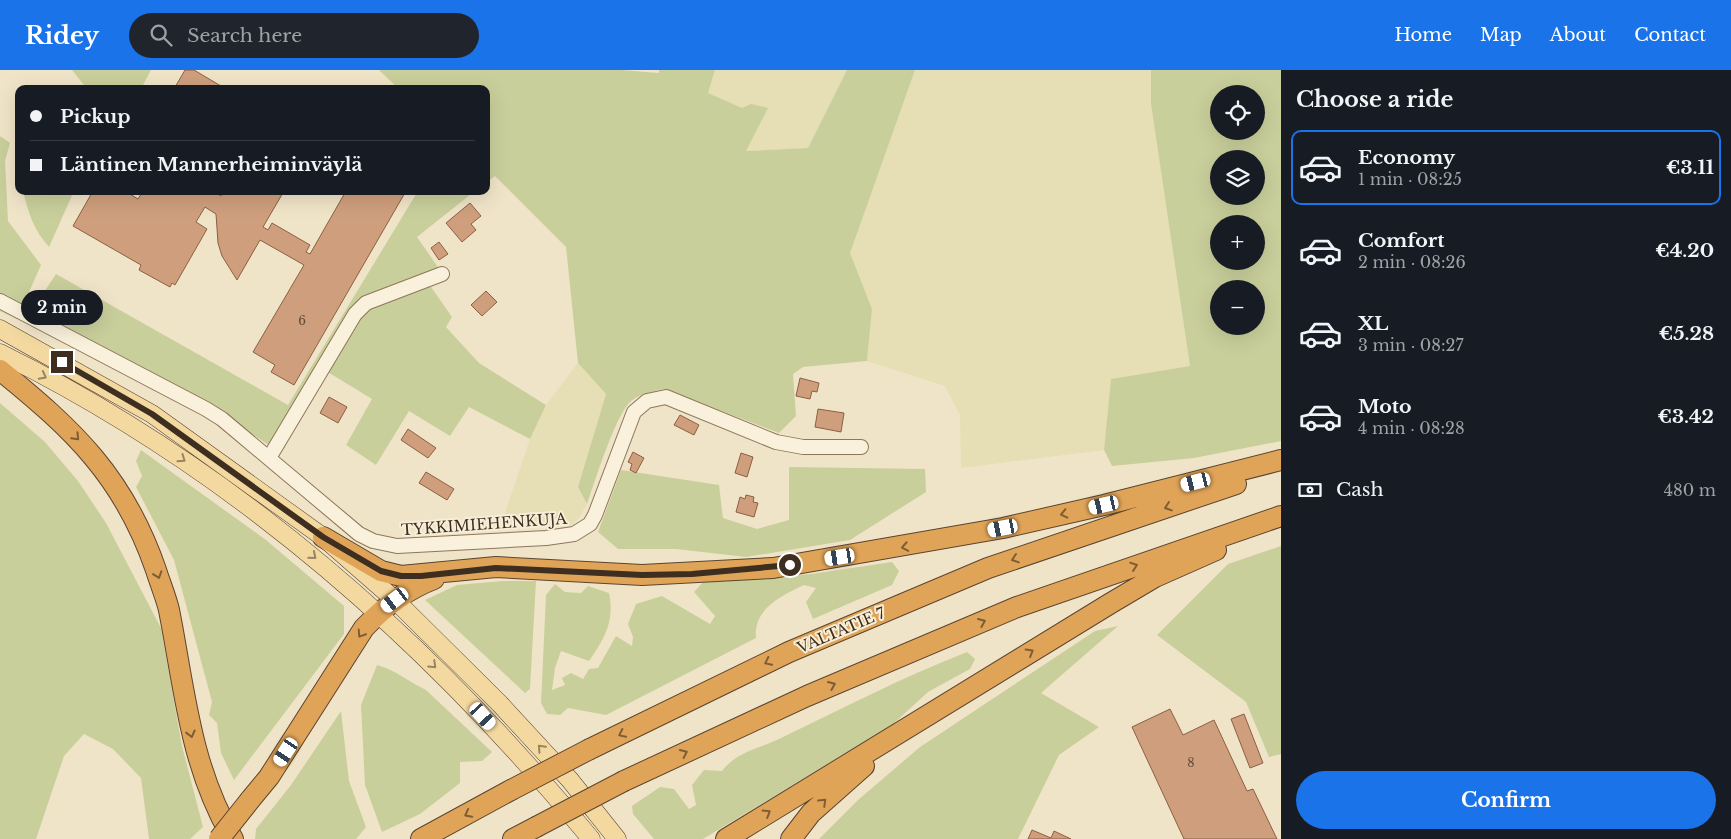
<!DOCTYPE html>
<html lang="en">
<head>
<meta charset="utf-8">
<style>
  :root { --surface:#171b24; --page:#20242c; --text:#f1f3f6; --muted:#9ea1a6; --line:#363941; --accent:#1a73e8 }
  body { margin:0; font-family:"Libre Baskerville",serif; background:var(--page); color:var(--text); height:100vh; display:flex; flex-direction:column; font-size:19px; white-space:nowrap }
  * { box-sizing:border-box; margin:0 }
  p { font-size:16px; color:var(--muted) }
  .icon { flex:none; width:28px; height:28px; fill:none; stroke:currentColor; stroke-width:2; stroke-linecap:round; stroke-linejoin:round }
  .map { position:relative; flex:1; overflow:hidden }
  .sheet { display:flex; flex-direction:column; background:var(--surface); width:450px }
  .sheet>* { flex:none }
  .banner { position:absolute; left:15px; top:15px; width:475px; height:110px; border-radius:10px; box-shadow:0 5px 20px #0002; display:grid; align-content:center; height:110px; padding:0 15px; background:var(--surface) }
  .tools { position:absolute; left:1210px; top:15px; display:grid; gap:10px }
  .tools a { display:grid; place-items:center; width:55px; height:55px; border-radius:50%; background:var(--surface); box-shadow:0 5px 20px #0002; font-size:25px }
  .end { position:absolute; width:22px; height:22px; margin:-11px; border:6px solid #3d2e20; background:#fff; box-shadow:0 0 0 2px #fff }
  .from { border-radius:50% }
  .bubble { position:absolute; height:35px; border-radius:18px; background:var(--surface); box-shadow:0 5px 20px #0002; font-size:16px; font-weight:800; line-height:35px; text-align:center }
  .car { position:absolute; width:15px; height:30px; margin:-15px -8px; border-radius:6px; box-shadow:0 0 4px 1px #0007; background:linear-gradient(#fff 24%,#345 0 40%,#fff 0 76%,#345 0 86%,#fff 0) }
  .banner b { display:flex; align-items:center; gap:18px; height:48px; font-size:19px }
  .banner b+b { border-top:1px solid var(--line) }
  .banner i { width:12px; height:12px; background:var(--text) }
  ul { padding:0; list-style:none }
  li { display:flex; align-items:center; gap:15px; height:75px; margin:0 10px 8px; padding:0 5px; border:2px solid transparent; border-radius:10px }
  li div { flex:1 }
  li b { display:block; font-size:19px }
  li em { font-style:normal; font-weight:800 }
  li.current { border-color:var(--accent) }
  li>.icon { width:45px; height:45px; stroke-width:1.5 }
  h2 { padding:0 15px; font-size:22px; line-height:60px }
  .pay { display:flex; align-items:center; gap:12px; height:55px; padding:0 15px; font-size:19px }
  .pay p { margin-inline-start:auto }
  .cta { display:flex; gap:10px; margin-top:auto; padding:10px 15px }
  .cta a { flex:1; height:58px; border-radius:30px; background:var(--accent); color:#fff; font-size:20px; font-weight:800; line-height:58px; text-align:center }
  header { display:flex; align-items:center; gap:30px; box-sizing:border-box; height:70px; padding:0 25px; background:var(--accent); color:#fff }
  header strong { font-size:24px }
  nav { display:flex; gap:28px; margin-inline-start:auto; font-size:18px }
  .search { width:350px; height:45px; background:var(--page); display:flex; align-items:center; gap:12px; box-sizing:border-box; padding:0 18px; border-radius:28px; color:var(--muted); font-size:19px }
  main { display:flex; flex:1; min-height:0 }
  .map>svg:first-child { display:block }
  .farmland { fill:#e6deb5 }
  .green { fill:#c9cf9b; fill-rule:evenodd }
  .building { fill:#cf9f7d; stroke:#8d5f41 }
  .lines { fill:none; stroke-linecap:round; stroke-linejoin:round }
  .minor-casing { stroke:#8d765c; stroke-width:16 }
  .major-casing { stroke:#5b4430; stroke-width:19 }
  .highway-casing { stroke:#5b4430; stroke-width:22 }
  .minor { stroke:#faf1dc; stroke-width:14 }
  .major { stroke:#f3d9a0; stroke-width:18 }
  .highway { stroke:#e0a458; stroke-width:20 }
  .highway-bridge-casing { stroke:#5b4430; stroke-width:22; stroke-linecap:butt }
  .highway-bridge { stroke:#e0a458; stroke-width:20 }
  .oneway { stroke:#988460 }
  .oneway2 { stroke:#7e5d36 }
  .route { stroke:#3d2e20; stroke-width:6 }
  .labels { text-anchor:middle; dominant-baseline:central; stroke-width:4; stroke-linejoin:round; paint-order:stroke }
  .number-label { font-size:12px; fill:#624a37 }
  .street-label { font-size:15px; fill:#3d2e20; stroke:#f7eed8 }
</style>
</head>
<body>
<header>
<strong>Ridey</strong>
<div class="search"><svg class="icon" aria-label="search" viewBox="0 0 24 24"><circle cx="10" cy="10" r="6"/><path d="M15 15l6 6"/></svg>Search here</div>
<nav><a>Home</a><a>Map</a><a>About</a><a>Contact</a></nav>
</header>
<main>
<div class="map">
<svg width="1281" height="769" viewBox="0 0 1281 769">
  <rect width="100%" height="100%" fill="#f0e4c8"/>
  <path class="farmland" d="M715 0H847L808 78 746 81 742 38 708 23Z
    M915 0H1151V34L1190 296 1111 309 1104 380 961 398 960 345 945 316 867 291 872 238 849 183Z
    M578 293 606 324 578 417 587 434 579 448 571 455H501L530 369 546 335Z"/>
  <path class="green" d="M72 0H151L141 19H87Z
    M379 0H621L659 3V0H715L708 23 742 38 751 34 768 38 746 81 808 78 847 0H915L850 183 872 239 867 291 803 297 793 304 796 346 779 363 664 319C653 322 637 324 629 333 614 350 595 411 587 434L578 417 606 324 578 293 566 177 495 106 486 113V19H399Z
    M1151 0H1281V371L1194 388 1112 396 1104 380 1111 309 1190 296 1151 34ZM1219 24H1256V61H1219ZM1219 89H1256V126H1219ZM1219 154H1256V191H1219ZM1219 219H1256V256H1219Z
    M0 66 10 73 5 91 8 151 41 195 17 249 0 241Z
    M23 121H74L49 177C34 161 28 142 23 121Z
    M418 121H475L417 167 440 200 363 229 270 376 218 340 35 245 44 222 56 204 288 335Z
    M429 214 452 247 446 257 479 293 546 335 530 369 469 337 450 366 409 341 376 395 346 375 372 329 326 301 367 236Z
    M0 333 45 372 78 411 106 453 161 558 182 676 203 757 190 769H149L141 708 113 679 84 664 64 686 36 769H0Z
    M141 380 266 470 344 536V564L234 710 221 683 217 653 209 645 212 632 174 490 136 417 142 406 136 391Z
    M789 397 925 399 926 422 850 470 746 487 676 479H618L598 462 621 400 719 415 723 448 757 459 789 450Z
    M1281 476V684L1269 687 1246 632 1157 565 1228 494Z
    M892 492 899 501 892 515 813 549 806 532 816 518 804 515C781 526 753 539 756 568L606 645 568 638 560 645 547 644 541 633 546 525 555 514 565 522 581 523 588 516 609 523C615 551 605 568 589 591L561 581 555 598 552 620 565 615 562 608 571 603 583 609 589 599 598 598 616 566 632 576 633 567 628 554 636 534 662 526 710 554 715 546 694 522 703 512 811 504Z
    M502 511H536L530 619 525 623 425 530 457 515Z
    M1118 556 1041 623 1099 657 1059 685 1018 769H819L858 730 920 677 1095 561Z
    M967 582 975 589 970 599 928 622 892 655 703 769H654L633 744 632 736 660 717 674 719 689 739 696 735 692 715 704 700 722 701C737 681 759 679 781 668 843 638 903 607 967 582Z
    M377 595C396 600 409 612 426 620L492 682 482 691 460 692V713L420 744 382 762 365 715 361 635Z
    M341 641 349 711 366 757 356 769H255L256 759 291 715Z"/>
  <path class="building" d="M185 0H194L226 19H174Z
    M93 121H125L138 129 143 121H213L221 126 224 121H284L263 157 268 160 272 153 310 175 306 182 310 184 346 121H406L294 315 271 302 275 295 253 282 304 195 260 170 237 210 222 186 218 173 216 144 205 137 196 152 207 159 175 215 172 213 170 217 139 200 141 195 73 156Z
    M470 133 481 146 471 154 476 160 462 172 446 153Z
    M439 172 448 184 439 190 431 178Z
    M486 221 497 232 482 246 471 235Z
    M800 308 819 313 817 322 812 321 810 329 796 326Z
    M329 327 347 337 338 353 320 343Z
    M818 339 844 343 841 362 815 357Z
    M680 345 699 355 694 365 674 355Z
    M408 359 436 378 428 388 401 370Z
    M633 382 644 388 636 403 630 400 632 394 628 392Z
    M741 383 753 387 747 407 735 403Z
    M426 402 454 419 447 430 419 413Z
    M746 425 754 427 753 432 758 433 754 447 736 442 740 427 745 429Z
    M1170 639 1183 665 1214 650 1247 721 1253 719 1277 769H1184L1132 657Z
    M1244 644 1263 693 1250 698 1231 649Z
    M1032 760 1051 768 1054 761 1071 769H1028Z"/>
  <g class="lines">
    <g class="minor-casing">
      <path id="minor" d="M0 231 206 339 222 349 359 464 373 471 397 476 546 468 574 464 590 454 595 445 634 342 647 331 666 327 776 372 803 377H861
        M269 388 355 244 366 233 442 204"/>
    </g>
    <g class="major-casing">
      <path id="major" d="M0 259 152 344 323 467 395 530 500 634 570 710 617 769
        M0 283C232 398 428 570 591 769"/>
    </g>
    <g class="highway-casing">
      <path id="highway" d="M0 300C74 360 124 407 156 500 160 513 166 527 169 540 185 621 190 696 233 769
        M323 467 381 501 401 506 496 497 642 505 773 498 1003 458 1104 435 1281 390
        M590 679 789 582 988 498 1236 414
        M624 711 807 626 1017 537 1281 446
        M250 730 269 707 364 558C384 537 407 519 434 509
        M421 769 511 720
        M513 769 536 757
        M726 769 1111 533 1155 507 1216 480
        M791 769 811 743 864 696"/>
    </g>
    <use href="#minor" class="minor"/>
    <use href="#major" class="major"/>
    <use href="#highway" class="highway"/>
    <g class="highway-bridge-casing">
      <path id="highway-bridge" d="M511 720 590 679
        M536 757 624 711
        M219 769 250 730"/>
    </g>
    <use href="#highway-bridge" class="highway-bridge"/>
  </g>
  <defs><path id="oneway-chevron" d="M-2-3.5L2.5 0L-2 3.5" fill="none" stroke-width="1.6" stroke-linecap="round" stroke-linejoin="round" transform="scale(1.25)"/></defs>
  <g class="oneway">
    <use href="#oneway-chevron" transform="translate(43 306) rotate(28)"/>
    <use href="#oneway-chevron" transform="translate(182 389) rotate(35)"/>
    <use href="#oneway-chevron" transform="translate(313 486) rotate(40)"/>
    <use href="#oneway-chevron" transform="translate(433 595) rotate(44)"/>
    <use href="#oneway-chevron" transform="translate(541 678) rotate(-133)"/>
  </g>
  <g class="oneway2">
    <use href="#oneway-chevron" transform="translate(76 367) rotate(46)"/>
    <use href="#oneway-chevron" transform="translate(1168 437) rotate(161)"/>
    <use href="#oneway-chevron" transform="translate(1064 444) rotate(167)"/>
    <use href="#oneway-chevron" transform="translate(905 477) rotate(169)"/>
    <use href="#oneway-chevron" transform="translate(1015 489) rotate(161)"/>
    <use href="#oneway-chevron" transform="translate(1134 496) rotate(-19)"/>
    <use href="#oneway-chevron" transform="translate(158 505) rotate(71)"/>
    <use href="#oneway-chevron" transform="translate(982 552) rotate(-23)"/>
    <use href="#oneway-chevron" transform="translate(361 564) rotate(123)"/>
    <use href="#oneway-chevron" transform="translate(1030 582) rotate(-31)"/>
    <use href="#oneway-chevron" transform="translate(768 592) rotate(154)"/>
    <use href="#oneway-chevron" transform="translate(832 615) rotate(-23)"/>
    <use href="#oneway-chevron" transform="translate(191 664) rotate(76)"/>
    <use href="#oneway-chevron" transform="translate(622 664) rotate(154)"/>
    <use href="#oneway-chevron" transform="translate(684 683) rotate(-25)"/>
    <use href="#oneway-chevron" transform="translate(823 732) rotate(-44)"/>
    <use href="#oneway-chevron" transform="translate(767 743) rotate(-32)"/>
    <use href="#oneway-chevron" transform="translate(468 744) rotate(152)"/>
  </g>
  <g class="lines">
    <path class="route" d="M62 292 152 344 323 467 381 501 401 506H421L496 498 642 505 692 504 790 495"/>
  </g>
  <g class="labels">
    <g class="number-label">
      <text x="302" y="250">6</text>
      <text x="1191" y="692">8</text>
    </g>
    <g class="street-label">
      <text transform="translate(484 454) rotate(-4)">TYKKIMIEHENKUJA</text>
      <text transform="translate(841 560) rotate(-23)">VALTATIE 7</text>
    </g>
  </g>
</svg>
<div class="tools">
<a><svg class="icon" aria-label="locate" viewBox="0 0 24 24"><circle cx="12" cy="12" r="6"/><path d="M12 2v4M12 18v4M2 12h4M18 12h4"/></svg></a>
<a><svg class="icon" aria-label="layers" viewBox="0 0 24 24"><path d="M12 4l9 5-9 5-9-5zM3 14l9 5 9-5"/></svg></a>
<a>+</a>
<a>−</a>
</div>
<i class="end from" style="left:790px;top:495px"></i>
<i class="end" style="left:62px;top:292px"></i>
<div class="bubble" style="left:21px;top:220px;width:82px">2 min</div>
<i class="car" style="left:1196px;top:412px;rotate:256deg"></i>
<i class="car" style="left:1104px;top:435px;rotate:257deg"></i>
<i class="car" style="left:1003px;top:458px;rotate:259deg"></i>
<i class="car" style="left:840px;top:487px;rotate:261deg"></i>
<i class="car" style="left:395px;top:530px;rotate:233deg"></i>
<i class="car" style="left:483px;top:646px;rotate:138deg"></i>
<i class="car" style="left:286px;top:682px;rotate:213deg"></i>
<div class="banner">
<b><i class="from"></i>Pickup</b>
<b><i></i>Läntinen Mannerheiminväylä</b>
</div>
</div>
<section class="sheet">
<h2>Choose a ride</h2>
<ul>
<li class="current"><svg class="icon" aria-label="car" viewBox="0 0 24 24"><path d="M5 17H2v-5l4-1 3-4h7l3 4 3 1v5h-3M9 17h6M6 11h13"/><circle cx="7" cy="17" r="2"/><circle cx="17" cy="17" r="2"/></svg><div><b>Economy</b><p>1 min · 08:25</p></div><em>€3.11</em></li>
<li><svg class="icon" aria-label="car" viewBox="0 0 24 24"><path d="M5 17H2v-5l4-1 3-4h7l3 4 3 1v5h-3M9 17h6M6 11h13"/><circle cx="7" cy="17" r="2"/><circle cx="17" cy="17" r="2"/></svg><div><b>Comfort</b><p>2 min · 08:26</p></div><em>€4.20</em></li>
<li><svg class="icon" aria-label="car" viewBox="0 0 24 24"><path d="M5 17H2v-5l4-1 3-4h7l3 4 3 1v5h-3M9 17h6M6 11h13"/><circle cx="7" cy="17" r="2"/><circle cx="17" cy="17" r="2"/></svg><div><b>XL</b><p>3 min · 08:27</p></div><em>€5.28</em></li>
<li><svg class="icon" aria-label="car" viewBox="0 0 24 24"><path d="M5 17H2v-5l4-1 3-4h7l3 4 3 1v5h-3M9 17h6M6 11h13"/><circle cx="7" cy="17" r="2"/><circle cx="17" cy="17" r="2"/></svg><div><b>Moto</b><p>4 min · 08:28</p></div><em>€3.42</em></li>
</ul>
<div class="pay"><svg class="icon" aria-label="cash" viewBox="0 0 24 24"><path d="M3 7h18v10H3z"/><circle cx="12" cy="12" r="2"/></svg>Cash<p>480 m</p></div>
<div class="cta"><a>Confirm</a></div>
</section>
</main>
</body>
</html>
